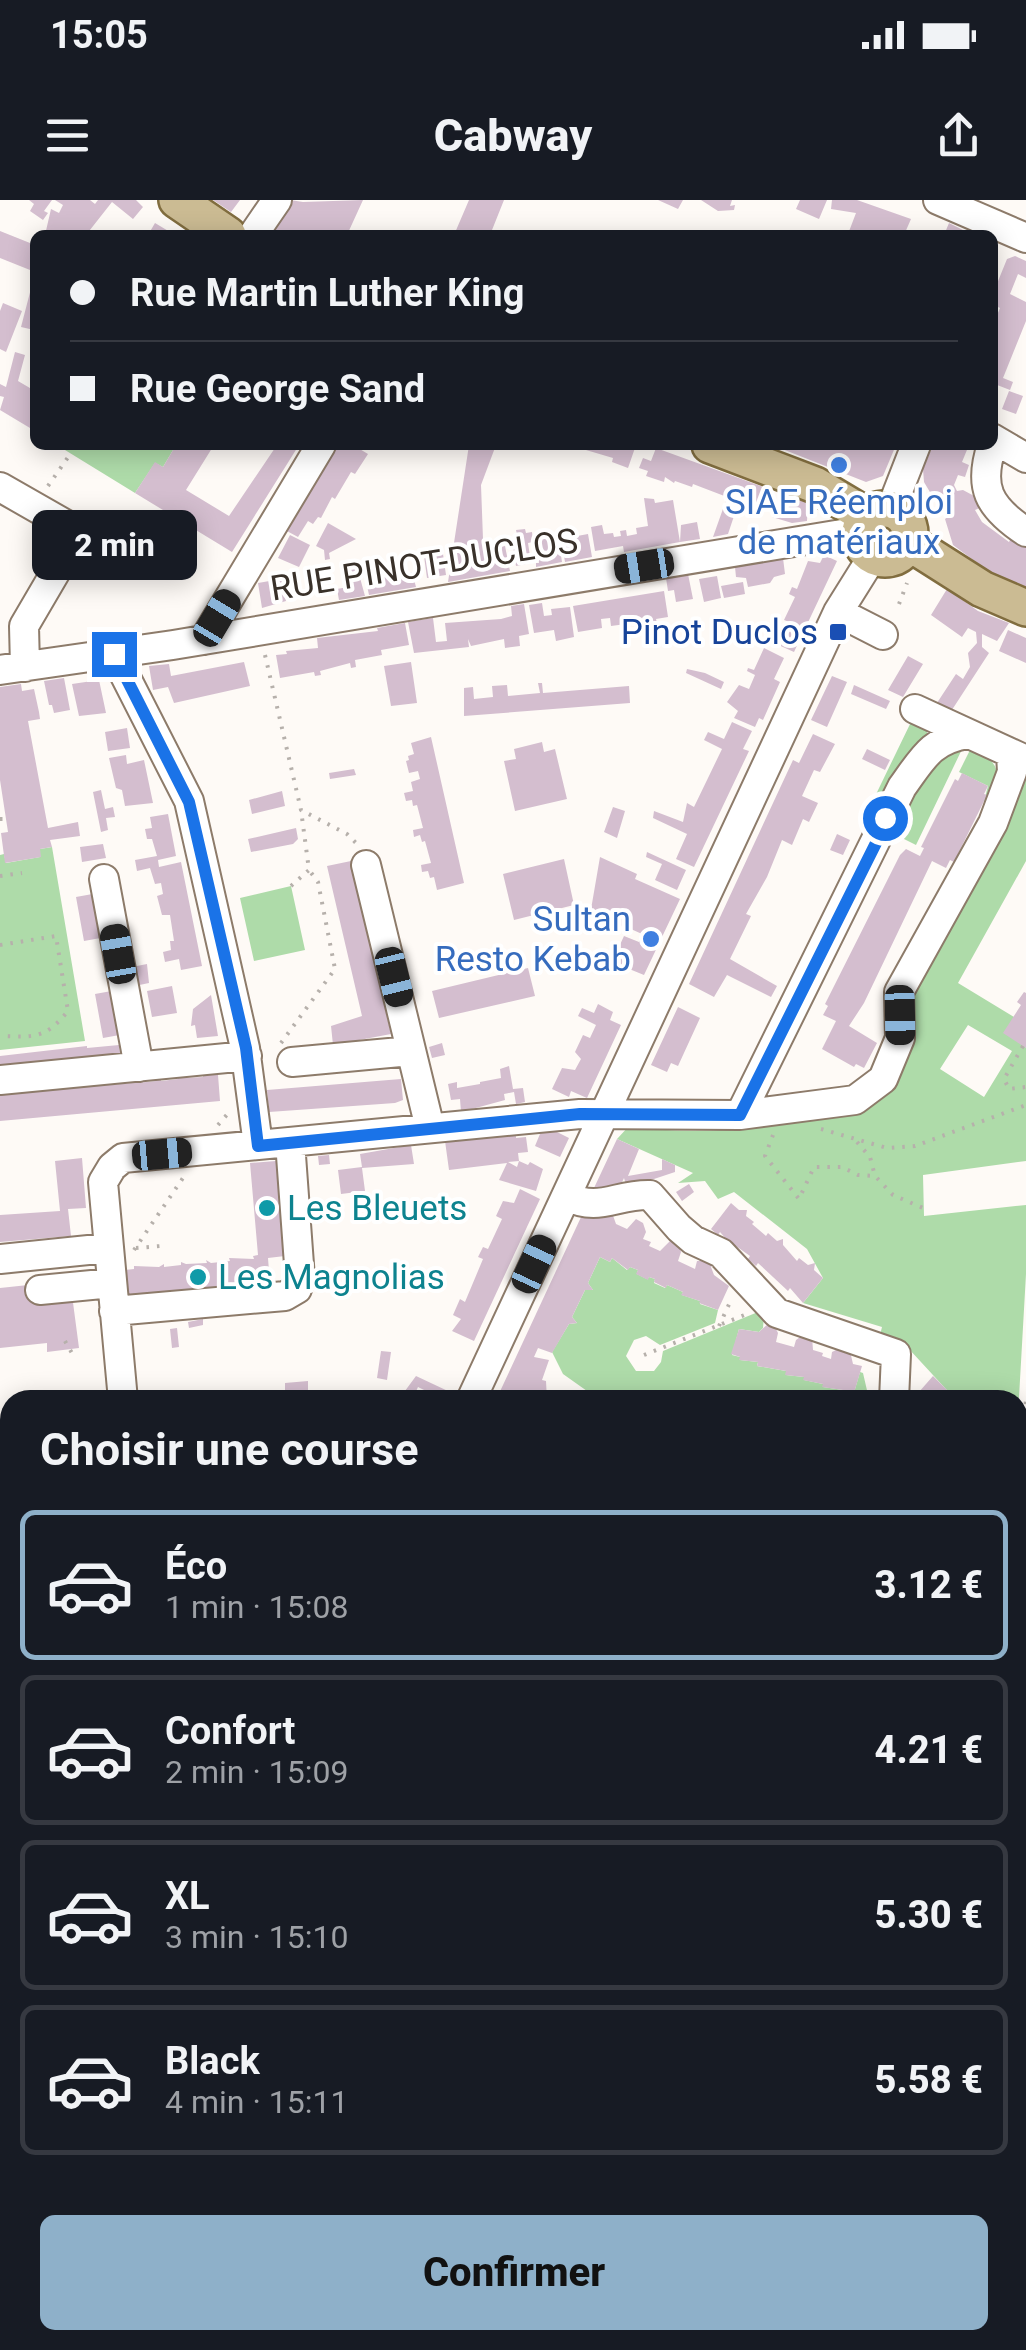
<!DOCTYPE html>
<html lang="fr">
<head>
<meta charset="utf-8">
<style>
  :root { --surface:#171b24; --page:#242831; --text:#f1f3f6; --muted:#9ea1a6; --line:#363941; --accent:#8eb0c9 }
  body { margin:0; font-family:Roboto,sans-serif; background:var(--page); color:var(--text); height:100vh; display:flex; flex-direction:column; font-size:38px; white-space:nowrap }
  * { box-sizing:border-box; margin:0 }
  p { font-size:32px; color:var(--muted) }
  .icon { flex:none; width:55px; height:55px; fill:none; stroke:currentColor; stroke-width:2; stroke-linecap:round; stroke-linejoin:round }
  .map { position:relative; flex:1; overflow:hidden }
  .panel { position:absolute; left:0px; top:1190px; width:1028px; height:960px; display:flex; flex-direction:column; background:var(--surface); border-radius:30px 30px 0 0; box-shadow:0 5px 25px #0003 }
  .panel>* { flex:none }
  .banner { position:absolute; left:30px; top:30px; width:968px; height:220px; border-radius:15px; box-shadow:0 5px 25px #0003; display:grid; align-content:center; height:220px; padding:0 40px; background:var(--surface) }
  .end { position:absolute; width:45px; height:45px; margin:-22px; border:12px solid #1a73e8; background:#fff; box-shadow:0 0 0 5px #fff }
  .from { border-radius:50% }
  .bubble { position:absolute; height:70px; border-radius:15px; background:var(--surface); box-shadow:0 5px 25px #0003; font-size:32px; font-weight:800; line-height:70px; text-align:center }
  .car { position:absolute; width:30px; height:60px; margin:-30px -15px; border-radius:12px; box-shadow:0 0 8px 2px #0007; background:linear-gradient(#222 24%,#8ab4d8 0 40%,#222 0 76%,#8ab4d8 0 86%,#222 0) }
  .banner b { display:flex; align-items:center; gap:35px; height:95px; font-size:38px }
  .banner b+b { border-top:2px solid var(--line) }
  .banner i { width:25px; height:25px; background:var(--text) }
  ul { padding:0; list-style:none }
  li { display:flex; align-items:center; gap:30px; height:150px; margin:0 20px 15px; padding:0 20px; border:5px solid var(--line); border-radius:15px }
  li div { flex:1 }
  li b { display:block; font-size:38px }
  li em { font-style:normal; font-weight:800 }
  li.on { border-color:var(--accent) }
  li>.icon { width:90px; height:90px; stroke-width:1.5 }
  h2 { padding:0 40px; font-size:45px; line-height:120px }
  .button { display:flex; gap:20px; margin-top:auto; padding:20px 40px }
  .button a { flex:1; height:115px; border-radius:15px; background:var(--accent); color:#111; font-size:40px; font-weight:800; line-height:115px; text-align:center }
  .status { display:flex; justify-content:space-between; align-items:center; height:70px; padding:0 50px; background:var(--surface); direction:ltr }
  .status svg { height:28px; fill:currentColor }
  header { display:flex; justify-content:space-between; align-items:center; height:130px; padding:0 40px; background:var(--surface); font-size:45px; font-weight:800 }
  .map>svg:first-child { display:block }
  .green { fill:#aedba9; fill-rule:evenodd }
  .building { fill:#d4becf }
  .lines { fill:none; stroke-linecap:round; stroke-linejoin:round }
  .minor-casing { stroke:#8d7b6a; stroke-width:32 }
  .major-casing { stroke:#816d3f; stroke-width:40 }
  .path { stroke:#b6b0ab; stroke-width:4; stroke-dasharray:2.5 8; stroke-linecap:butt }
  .minor { stroke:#fff; stroke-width:28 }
  .major { stroke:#cbbb93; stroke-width:35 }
  .route { stroke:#1a73e8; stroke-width:12 }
  .shop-dot { fill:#3f7fe0; stroke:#fff; stroke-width:4 }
  .transit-dot { fill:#1a4fb4; stroke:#fff; stroke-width:4 }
  .culture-dot { fill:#0f9aa8; stroke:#fff; stroke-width:4 }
  .labels { text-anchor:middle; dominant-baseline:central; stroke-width:8; stroke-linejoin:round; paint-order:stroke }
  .shop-label { font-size:35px; fill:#366cbe; stroke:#fff }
  .street-label { font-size:35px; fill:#39312a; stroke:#fff }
  .transit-label { font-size:35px; fill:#164399; stroke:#fff; text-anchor:end }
  .culture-label { font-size:35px; fill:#0d838f; stroke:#fff; text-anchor:start }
</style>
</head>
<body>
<div class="status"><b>15:05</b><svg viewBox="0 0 49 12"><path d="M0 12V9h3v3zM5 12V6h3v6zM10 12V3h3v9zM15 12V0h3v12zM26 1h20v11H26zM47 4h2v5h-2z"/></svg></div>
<header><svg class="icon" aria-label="menu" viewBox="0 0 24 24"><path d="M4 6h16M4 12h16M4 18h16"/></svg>Cabway<svg class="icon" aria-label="share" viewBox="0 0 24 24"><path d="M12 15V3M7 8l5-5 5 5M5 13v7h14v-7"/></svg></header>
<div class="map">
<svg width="1026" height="2150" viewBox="0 0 1026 2150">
  <rect width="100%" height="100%" fill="#fefaf6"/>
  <path class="green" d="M69 245H176L163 267 155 263 135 293 65 250Z
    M912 520 925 527 928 535 874 622 865 617Z
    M965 543 916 645 902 638 907 627 889 618 931 556Z
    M972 546C1001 563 1002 575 992 605L984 601 988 586 959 572Z
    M1026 571V661L958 783 1014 817 1026 848V961L923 975 924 1016 1026 1005V1074L1018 1215V1200H956L909 1149 879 1139 882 1127 803 1103 823 1078 807 1049 734 992 718 999 705 981 678 983 693 973 617 939 629 926C714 939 794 924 876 901L910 793ZM968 825 1012 851 984 897 940 869Z
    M52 647 85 841 0 850V655L4 654 6 663 40 657V649Z
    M291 686 305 750 254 761 240 698Z
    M600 1057 610 1062 612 1058 627 1070 630 1067 638 1070 637 1074 647 1079 649 1077 655 1079 654 1083 665 1088 667 1085 683 1092 682 1095 700 1101V1104L718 1110 715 1123 660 1145 646 1136 634 1140 626 1156 636 1171H654L661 1162 663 1151 758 1112 764 1115 763 1128 759 1132 739 1129 732 1155 740 1157V1160L758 1162 757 1166 786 1171V1175L804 1177V1180L823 1184V1187L843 1190V1194L853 1196 860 1172 863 1173 869 1199 736 1200 587 1191 563 1174 552 1152 569 1124 577 1123 572 1117 585 1090H593L588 1083Z"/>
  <path class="building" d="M29 0H52L44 11 48 13 43 20 30 11 34 4Z
    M55 0H90L95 4 98 0H136L143 7 133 19 112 2 86 35H45L51 9 59 13 63 5Z
    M213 0H240L231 12Z
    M290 0 303 2 363 0 347 35H266Z
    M469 0H504L490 35H454Z
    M658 0H683L678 9Z
    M701 0H732L730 6 735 5 734 10 718 11Z
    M800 0H827L819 19 796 9Z
    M832 0H857L911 19 904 35H851L848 34 856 13 831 9Z
    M155 23 175 35H148Z
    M949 23 973 35H944Z
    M0 31 35 45V58L30 70 0 58Z
    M1015 56 1026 61V78L1018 74 1010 94 1026 102V121L1003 178 1013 182 1010 190 992 183V127L1000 108 992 104V96L1007 59Z
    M34 77 35 78 34 130 21 127Z
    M3 103 22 111 6 152 0 149V111Z
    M15 152 25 155 18 181 35 191V231L0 210 4 197 0 196V184L6 187Z
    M1009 191 1023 196 1016 214 1002 209Z
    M176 245H214L186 290 229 316 277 245H299L232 352 135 293 155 262 163 267Z
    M338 245H353L368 254 355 274 351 272 335 299 332 297 321 318 318 317 313 324 308 321 298 337 285 330Z
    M469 245H496L481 285 483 339 485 355 497 353V348L505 346 510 371 448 382Z
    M569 245H636L628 268 612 262 613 258Z
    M772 245 836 247 896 245 883 276 866 282Z
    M933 245H969L962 262 969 265 965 277 958 275 954 285 957 291 963 290 976 297 984 306 975 310 982 322 1009 342 1012 336 1026 345V387L988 371 953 345 945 319 953 313 945 300 937 304 924 282 923 269Z
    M656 248 766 288 758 309 731 299 729 303 725 302 727 297 693 284 692 287 675 281 674 283 665 277 664 282 646 276 648 271 639 268 643 258 651 261Z
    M782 294 808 303 807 321 792 323 772 317Z
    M644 298 654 299 655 303 673 300 680 342 624 352 623 346 595 351 591 327 602 325 604 334 613 333 614 337 621 336 620 331 626 330 627 336 637 334 636 328 648 326Z
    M724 306 736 311 733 319 728 334 713 337Z
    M697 322 700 339 680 342 681 325Z
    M328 323 356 339 329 353 330 359 325 360 324 350 316 346Z
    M525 329 526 333 532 332 533 342 528 343 531 363 516 366 512 340 518 339 516 330Z
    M546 334 553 350 560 349 562 362 536 367V363H539L535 335Z
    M588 334 592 357 565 362 561 339Z
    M290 335 310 345 299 367 278 358Z
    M439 351 443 354 446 375 427 378 424 356Z
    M824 355 837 361 794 452 774 443 776 436 780 438 784 431 787 432 792 423 784 420 795 397 789 394 792 387 797 389 808 361 820 363Z
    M783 358 785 374 774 377 770 383 748 387 746 378 736 377 735 367Z
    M357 367 365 396 339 400 337 389 348 387 345 369Z
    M397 368 399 377 412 372 416 387 369 395 365 376Z
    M688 374 693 399 676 402 674 390 668 391 666 378Z
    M717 376 721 398 704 402 699 379Z
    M281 379 286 401 262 408 258 383Z
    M743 382 745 394 724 398 721 386Z
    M947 389 978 411 1009 423 997 441 982 434V447L989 453 948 516 933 509 956 474 963 479 970 467 968 453 977 443 976 432 968 428 962 437 931 415Z
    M664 391 668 417 656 419 657 423 649 424V420L632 423 630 429 626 424 611 426 610 418 601 419 602 428 578 432 573 406Z
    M542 403 544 416 552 415 551 409 570 407 574 437 556 441 554 430 534 433 529 405Z
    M524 404 529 434 519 436 520 446 505 448 504 439 471 446 468 439 469 447 414 453 408 422 433 418 436 442 447 441 445 423 501 419 512 416 511 406Z
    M405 423 409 445 381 450 382 455 355 460 356 467 351 468 350 463 320 471 321 475 315 476 314 472 280 478 276 455 287 454 286 451 318 448 317 438 378 431 377 428Z
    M1008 430 1026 438V463L999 451Z
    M764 448 784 458 774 479 780 482 763 520 759 518 755 527 734 518 738 511 727 502 739 485 749 489 755 475 747 471 748 468 754 470Z
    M908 456 923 464 903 497 888 490Z
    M244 462 250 486 174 503 168 487 153 490 149 466 169 464 171 476Z
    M411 462 417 503 391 506 384 466Z
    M687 469 705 473 724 482 721 489 686 473Z
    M832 476 847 482 827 527 811 520Z
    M64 478 70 510 54 513 52 505H49L44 481Z
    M99 480 106 513 79 516 72 484Z
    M538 483H542L543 493 629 486 630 503 464 516V488L473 487 474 499 493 497 492 486 507 485 508 496 540 493Z
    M21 484 22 491 34 489 39 512 40 519 28 521 48 628 78 622 80 636 50 640 52 647 40 649 41 657 5 663 1 633 8 632 0 580V487Z
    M854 485 890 501 886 509 851 494Z
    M732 522 752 531 743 549 749 551 694 667 676 659 687 634 653 618 654 611 683 622 687 603 694 607 722 549 704 540 708 532 724 539Z
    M127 528 130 548 108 551 105 532Z
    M813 534 835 544 820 572 814 570 802 596 818 603 809 622 803 619 792 645 782 640 767 677 746 714 751 716 730 759 777 786 771 797 727 775 714 797 689 784 793 560 799 563Z
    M431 537 464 683 437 690 434 677 430 678 428 671 422 672 421 665 431 663 425 641 422 642 420 635 414 637 413 630 423 628 417 605 413 606 412 600 406 601 404 593 413 591 411 582 420 579 418 571 409 573 406 561 409 560 408 556 414 554 411 543Z
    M542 542 544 552 555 549 567 599 515 611 504 561 516 559 514 549Z
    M867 549 890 560 885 570 862 559Z
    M126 555 127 564 144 560 153 603 125 606 122 590 116 588 109 558Z
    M354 569 356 575 330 579 329 573Z
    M962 573 988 586 984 594 987 595 954 662 950 660 946 668 932 661 864 803 849 826 877 843 864 868 856 864 854 867 822 849 836 821 823 815 828 806 825 804 900 655 906 649 920 656 924 648 921 647 955 579 958 581Z
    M101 590 105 609 113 607 115 617 106 618 108 630 101 632 93 592Z
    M282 591 285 606 252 614 249 600Z
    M613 607 625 611 617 638 604 632Z
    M168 614 176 656 158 660 159 667 181 662 202 766 181 770 179 759 165 762 163 752 171 750 170 741H174L170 715H162L157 696 163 694 161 683 155 684 150 668 137 671 135 660 157 656 152 639H147L145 629 152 628 150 617Z
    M296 628 298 639 293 644 251 652 248 639Z
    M837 634 850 640 843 655 830 650Z
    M103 644 106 658 82 662 80 647Z
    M647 652 686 670 677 690 655 680 662 664 646 657Z
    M600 657 637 674 635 679 680 699 644 775 612 762 624 736 639 742 642 734 622 725 618 733 589 721Z
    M564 659 574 705 514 720 503 674Z
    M351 661 391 834 333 845 331 826 362 816 327 666Z
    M98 693 106 737 84 741 76 697Z
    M147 764 149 783 130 787 127 768Z
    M528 768 535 796 439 818 432 791Z
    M172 786 177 813 152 817 147 791Z
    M117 790 125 834 103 838 95 794Z
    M1024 792 1026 793V848L1003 833 1021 805 1017 802Z
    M211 795 218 836 197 838 195 825 191 826 193 809Z
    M598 804 613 812 610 820 621 825 587 898 571 891 569 897 552 889 562 868 575 870 581 859 575 852 583 835 590 838 596 825 578 816 582 808 594 813Z
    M678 807 700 818 678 866 671 863 667 872 651 865Z
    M442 843 445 855 432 858 429 847Z
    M119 845 121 860 0 871V856L87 846V848Z
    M509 866 513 889 523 888 525 902 516 904 514 892 504 894 505 900 461 912 460 899 451 900 448 884 457 882V888L480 884V882L501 878 500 869Z
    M203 873 218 875 220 901 0 921V894L131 883V880L136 879V883L156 881V877H161V881L178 879V876L183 875 184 878 203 877Z
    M401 879 403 900 395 903 269 912 267 890Z
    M549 928 569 938 560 957 535 946 542 929Z
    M516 933V938L526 937 528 952 518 953 519 961 508 962 517 967 519 961 528 965 530 962 543 969 536 991 499 980 507 963 449 970 445 941Z
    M617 939 639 949 628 976 662 970V959L675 965V972L627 988 624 978 618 991 607 994 594 988Z
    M411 945 414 964 362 968 365 991 341 994 338 970 362 967 360 954Z
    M329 955 330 964 319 965 318 956Z
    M82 958 86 1008 68 1009 71 1036 0 1042V1015L60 1011 55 961Z
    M276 961 277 969 280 968 281 974 277 975 279 995 282 994 281 1017H284L283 1042H287V1047H284L285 1056 268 1058 270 1084 127 1096 125 1070 134 1069V1066L159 1067 164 1064V1067L181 1065V1062L186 1064 207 1063 206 1060 211 1063 230 1061 229 1058 254 1059 253 1056 258 1055 250 963Z
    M689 984 694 992 682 1001 676 992Z
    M520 989 540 999 474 1141 452 1131 461 1119 453 1115 460 1099 465 1102 483 1059 478 1057 483 1047 488 1049 502 1019 496 1016 503 1001 514 1003Z
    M731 1003 739 1010H747L746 1016 754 1022 752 1024 766 1036 768 1033 777 1041 783 1039V1045L797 1061 799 1058 808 1065 815 1063 814 1070 823 1078 803 1103 790 1088 788 1091 758 1063 756 1066 748 1059 750 1056 736 1046 734 1048 720 1032 718 1035 711 1029Z
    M610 1007 616 1024 627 1029 636 1019 643 1023 646 1032 643 1039 651 1042 649 1046 660 1051 670 1041 678 1044 681 1052 678 1061 695 1069 697 1061H714L711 1067 714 1075 729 1086 718 1110 699 1103 700 1101 681 1095 683 1092 667 1085 666 1088 654 1082 655 1079 649 1077 648 1080 636 1074 638 1070 630 1067 628 1070 612 1058 610 1062 600 1057 588 1083 593 1090H585L572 1117 577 1123 569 1124 552 1153 538 1148 534 1157 549 1160 542 1180 546 1181 547 1200H496L582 1015Z
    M47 1083 72 1095 79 1148 47 1152V1143L0 1148V1088Z
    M203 1119V1125L189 1128 188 1122Z
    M769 1123 774 1125 778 1133 776 1142 794 1147 796 1140 803 1135 812 1137 813 1150 823 1153 822 1156 831 1159 832 1152 840 1148 850 1151 853 1164 862 1166 853 1196 842 1194 843 1190 822 1187 823 1184 803 1180 804 1177 785 1175 786 1171 757 1166 758 1162 739 1160 740 1157 731 1154 739 1129 759 1132Z
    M177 1128 179 1147 172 1148 170 1129Z
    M381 1151 391 1152 387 1180 377 1178Z
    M416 1176 450 1192 446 1200H424L428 1192 418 1187 412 1200H403L402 1195Z
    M933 1176 949 1192 941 1200H912Z
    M308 1181V1200H285V1183Z
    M0 1221H8L10 1247H0Z
    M0 1310 10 1311V1342L0 1343Z
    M1018 1395H1026V1417H1018Z
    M1018 1421H1026V1455H1018Z
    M10 1425V1439L0 1440V1426Z
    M10 1490V1510L0 1511V1492Z
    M0 1612 10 1615V1632L0 1629Z
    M0 1635 10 1638V1666L0 1663Z
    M1018 1662H1026V1843H1018Z
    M1018 2015 1026 2022V2036L1018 2046Z
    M1018 2049 1026 2056V2069L1018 2079Z
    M1026 2079V2100L1018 2093Z
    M0 2140 25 2146 24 2150H0Z
    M68 2140H93L90 2150H65Z
    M327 2140H352L336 2150Z
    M928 2140H967L979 2150H939Z
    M563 2144 586 2148V2150H562Z"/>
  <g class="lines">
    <g class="minor-casing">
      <path id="minor" d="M938 0 1026 38
        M253 35 277 0
        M992 238 1026 258
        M992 245C978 287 988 307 1026 332
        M0 287 79 332 24 426 25 467
        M891 309 916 245
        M838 412 883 435
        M204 440 321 245
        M114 454 189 601 245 848 258 945
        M0 470 173 445 860 331
        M915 509 1026 560
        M366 665 430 928
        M104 679 139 867
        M292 862 411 851
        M0 880 247 856
        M740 915 855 900 883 879 900 838 899 792 993 623 1012 572 1011 554
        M566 996C600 1013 615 994 650 995L679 1028 693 1040 721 1053 777 1113 896 1154 894 1200
        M0 1059 108 1048
        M40 1090 112 1083
        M114 1111 285 1096 297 1089 300 1078 290 942
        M123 1200 103 982 112 967 123 958 580 914 740 915 902 587C923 558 931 540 968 534
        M471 1200 838 412 873 356
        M0 1290H10
        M1018 1312 1026 1313
        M0 1528 10 1526
        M1018 1608 1026 1609
        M0 1746 10 1749
        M441 2140 446 2150
        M705 2140 754 2150
        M1002 2140 1014 2150
        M39 2150 42 2140
        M523 2150 525 2140
        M779 2150 796 2140"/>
    </g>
    <g class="major-casing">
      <path id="major" d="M177 0 228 35
        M710 245 815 285 867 316
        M860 334a25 25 0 1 1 50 0a25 25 0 1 1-50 0Z
        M908 342 982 389 1026 408"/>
    </g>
    <path class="path" d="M48 286 71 253
      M899 404 907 383
      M265 455 301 610 347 634 357 644
      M0 619H6
      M0 676 22 673
      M291 686 309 670 301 610
      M0 745 56 736 68 811C45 839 35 837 0 836
      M281 843 335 769 318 682 309 670
      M1023 846 1004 879 1009 889 1026 887
      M218 925 231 910
      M821 929 887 948 915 946 1026 905
      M773 935 765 956 799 999 814 967H842L858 975 875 976 893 995 923 1008
      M857 942 870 957 875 976
      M136 1048 161 1046
      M134 1050 185 975
      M719 1126 732 1098
      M65 1141 73 1155
      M644 1155 747 1114
      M1021 1288 1026 1198
      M368 2150 384 2140
      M660 2150 662 2140"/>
    <use href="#minor" class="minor"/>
    <use href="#major" class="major"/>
  </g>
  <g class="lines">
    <path class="route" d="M114 454 189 602 246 848 258 946 580 914 740 915 883 629 885 618"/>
  </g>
  <g class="shop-dot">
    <circle cx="839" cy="265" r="10"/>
    <circle cx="651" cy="739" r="10"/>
  </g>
  <rect class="transit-dot" x="828" y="422" width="20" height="20" rx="5"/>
  <g class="culture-dot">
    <circle cx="267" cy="1008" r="10"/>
    <circle cx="198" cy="1077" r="10"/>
  </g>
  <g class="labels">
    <g class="shop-label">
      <text x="839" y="302">SIAE Réemploi<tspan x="839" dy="40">de matériaux</tspan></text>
      <text x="631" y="719" text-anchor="end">Sultan<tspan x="631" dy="40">Resto Kebab</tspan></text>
    </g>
    <g class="street-label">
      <text transform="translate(424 365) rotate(-9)">RUE PINOT-DUCLOS</text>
    </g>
    <g class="transit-label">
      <text x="818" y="432">Pinot Duclos</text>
    </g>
    <g class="culture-label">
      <text x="287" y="1008">Les Bleuets</text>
      <text x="218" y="1077">Les Magnolias</text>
    </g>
  </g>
</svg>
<i class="end from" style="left:885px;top:618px"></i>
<i class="end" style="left:114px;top:454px"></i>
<div class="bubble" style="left:32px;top:310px;width:165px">2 min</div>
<i class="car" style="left:644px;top:366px;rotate:261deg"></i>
<i class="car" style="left:217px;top:418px;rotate:31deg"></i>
<i class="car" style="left:118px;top:754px;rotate:350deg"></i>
<i class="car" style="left:394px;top:777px;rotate:166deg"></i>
<i class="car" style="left:900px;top:815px;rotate:179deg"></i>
<i class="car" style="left:162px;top:954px;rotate:85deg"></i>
<i class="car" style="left:534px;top:1064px;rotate:25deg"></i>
<div class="banner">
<b><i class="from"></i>Rue Martin Luther King</b>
<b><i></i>Rue George Sand</b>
</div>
<section class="panel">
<h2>Choisir une course</h2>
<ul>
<li class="on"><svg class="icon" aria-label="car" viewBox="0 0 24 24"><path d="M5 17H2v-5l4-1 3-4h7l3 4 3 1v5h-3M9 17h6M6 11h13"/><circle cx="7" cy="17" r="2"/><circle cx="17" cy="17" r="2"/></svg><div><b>Éco</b><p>1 min · 15:08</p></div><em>3.12 €</em></li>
<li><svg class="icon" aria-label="car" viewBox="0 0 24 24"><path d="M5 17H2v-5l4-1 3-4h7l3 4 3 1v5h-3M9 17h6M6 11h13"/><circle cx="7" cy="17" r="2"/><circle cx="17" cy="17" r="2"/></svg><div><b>Confort</b><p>2 min · 15:09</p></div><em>4.21 €</em></li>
<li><svg class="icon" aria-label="car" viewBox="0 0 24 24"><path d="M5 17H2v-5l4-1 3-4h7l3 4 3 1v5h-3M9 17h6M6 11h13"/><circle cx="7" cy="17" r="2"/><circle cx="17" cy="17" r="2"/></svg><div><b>XL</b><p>3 min · 15:10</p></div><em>5.30 €</em></li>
<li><svg class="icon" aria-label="car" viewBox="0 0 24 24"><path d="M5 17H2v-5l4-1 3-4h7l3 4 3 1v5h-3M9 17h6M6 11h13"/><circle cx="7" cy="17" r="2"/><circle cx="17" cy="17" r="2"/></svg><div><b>Black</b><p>4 min · 15:11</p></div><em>5.58 €</em></li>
</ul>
<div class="button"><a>Confirmer</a></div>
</section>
</div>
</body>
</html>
